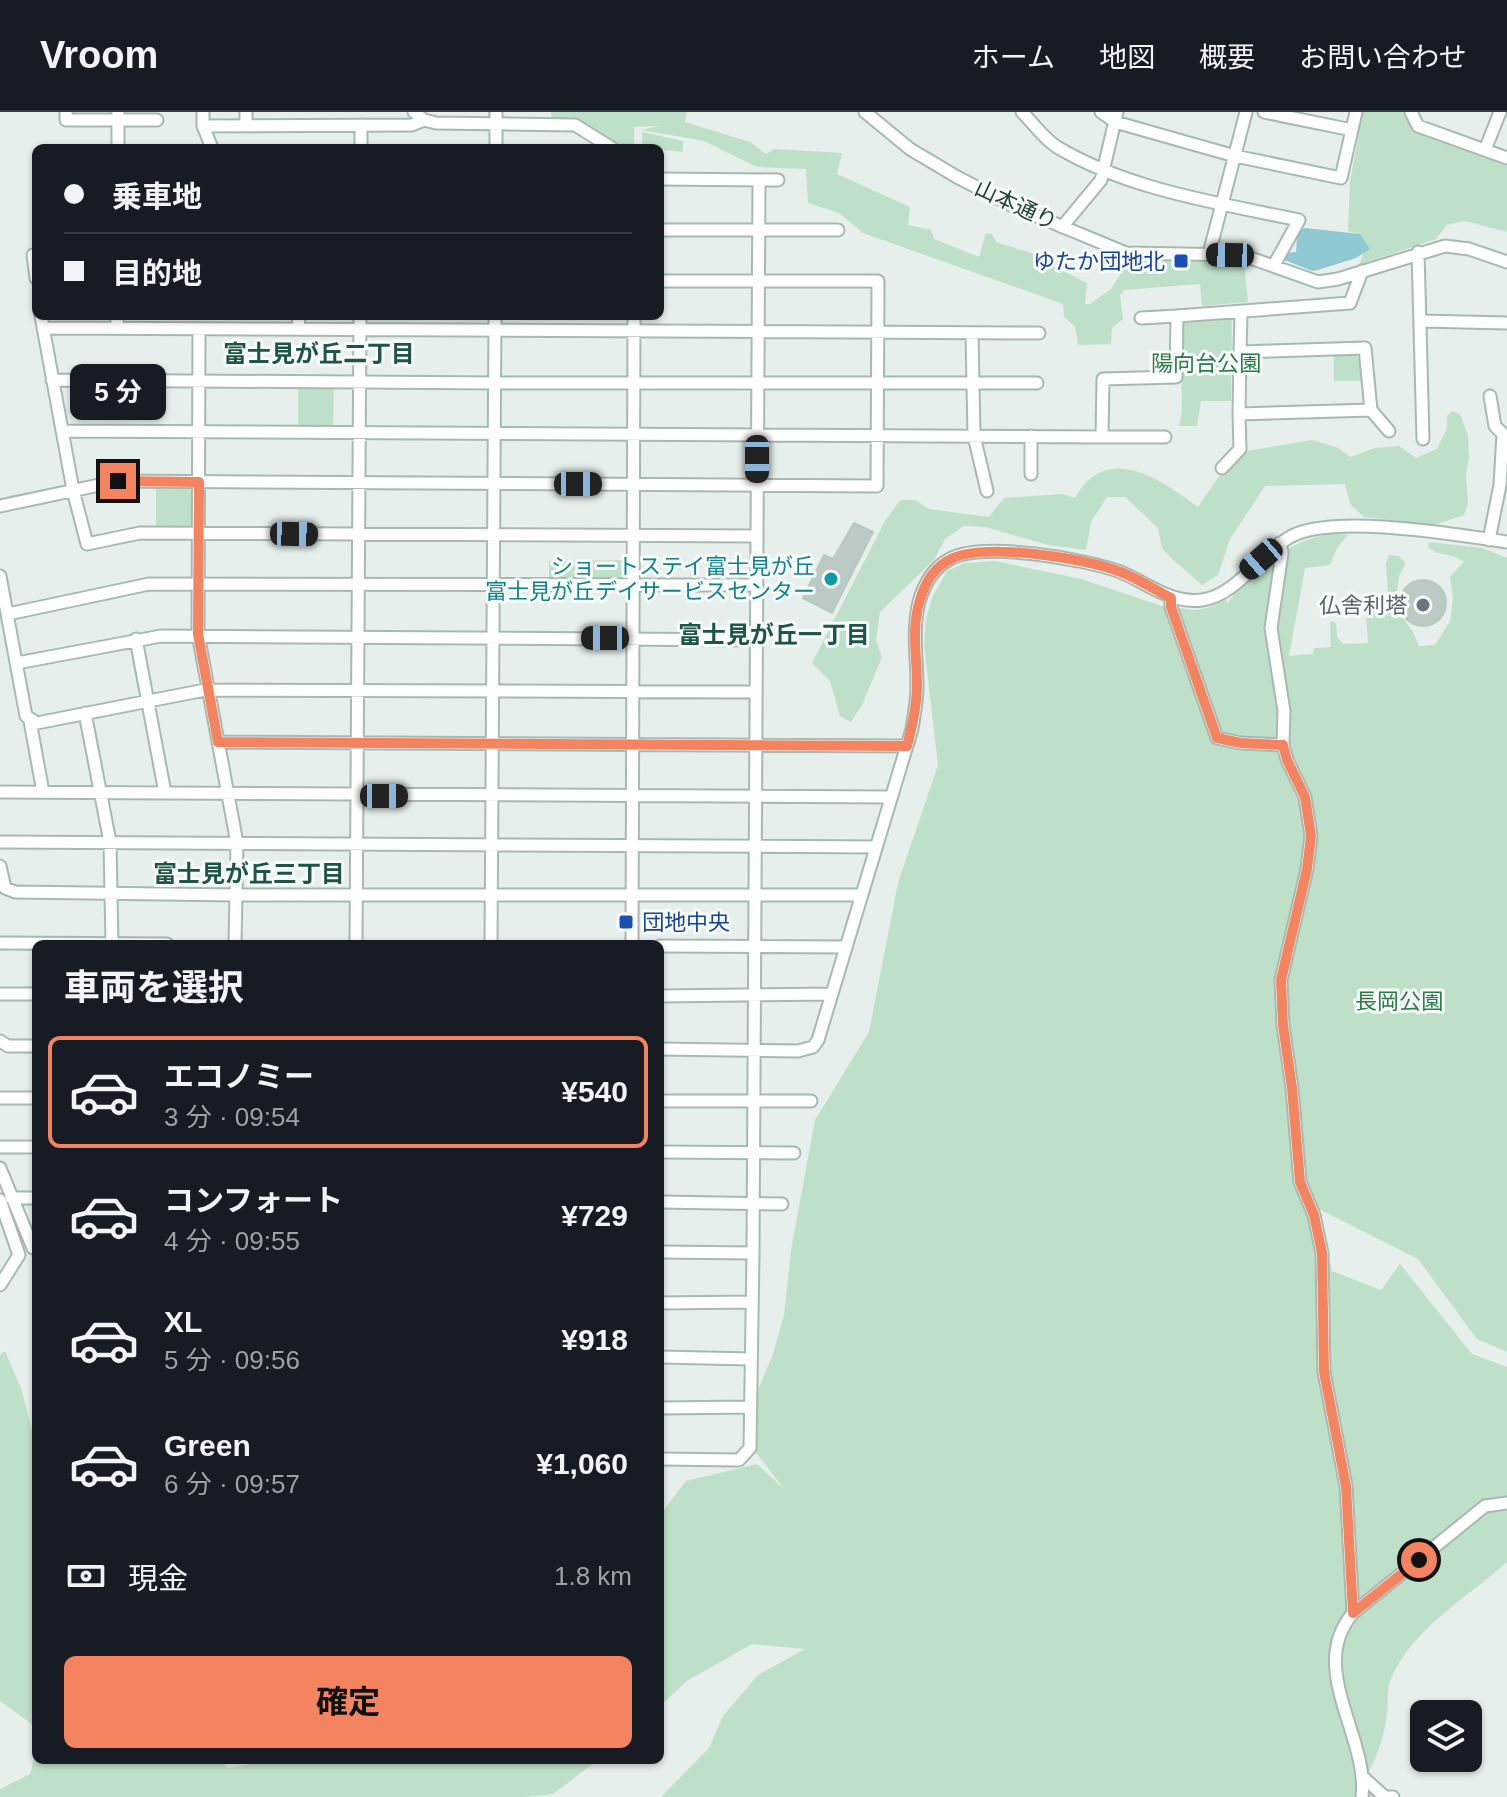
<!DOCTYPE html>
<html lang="ja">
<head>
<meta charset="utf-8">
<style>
  :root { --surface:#171b24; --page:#20242c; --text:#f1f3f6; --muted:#9ea1a6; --line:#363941; --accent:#f4845f }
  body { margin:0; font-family:Helvetica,"Noto Sans JP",sans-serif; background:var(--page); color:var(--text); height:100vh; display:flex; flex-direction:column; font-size:30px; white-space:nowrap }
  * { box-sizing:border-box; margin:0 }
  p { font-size:26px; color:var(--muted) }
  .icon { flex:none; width:44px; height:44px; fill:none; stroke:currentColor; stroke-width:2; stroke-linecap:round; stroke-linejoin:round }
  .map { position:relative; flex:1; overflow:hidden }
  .details { position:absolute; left:32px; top:828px; width:632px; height:824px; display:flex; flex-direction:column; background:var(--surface); border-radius:12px; box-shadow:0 2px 6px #0004 }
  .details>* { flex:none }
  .hud { position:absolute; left:32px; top:32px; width:632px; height:176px; border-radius:12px; box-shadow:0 2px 6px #0004; display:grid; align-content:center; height:176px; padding:0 32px; background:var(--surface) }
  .tools { position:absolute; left:1410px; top:1588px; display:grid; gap:16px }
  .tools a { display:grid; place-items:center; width:72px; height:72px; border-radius:12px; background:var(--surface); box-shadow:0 2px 6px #0004; font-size:40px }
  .end { position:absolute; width:36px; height:36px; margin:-18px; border:10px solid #f4845f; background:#111; box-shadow:0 0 0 4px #111 }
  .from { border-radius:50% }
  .bubble { position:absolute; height:56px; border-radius:12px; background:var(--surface); box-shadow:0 2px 6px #0004; font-size:26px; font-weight:700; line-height:56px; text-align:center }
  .car { position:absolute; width:24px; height:48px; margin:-24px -12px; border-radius:10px; box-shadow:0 0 6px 2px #0007; background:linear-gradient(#222 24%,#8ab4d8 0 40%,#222 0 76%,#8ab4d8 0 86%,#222 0) }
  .hud b { display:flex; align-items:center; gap:28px; height:76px; font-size:30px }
  .hud b+b { border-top:2px solid var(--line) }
  .hud i { width:20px; height:20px; background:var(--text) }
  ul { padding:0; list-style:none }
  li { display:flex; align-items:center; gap:24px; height:112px; margin:0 16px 12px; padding:0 16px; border:4px solid transparent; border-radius:12px }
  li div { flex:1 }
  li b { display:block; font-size:30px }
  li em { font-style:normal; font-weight:700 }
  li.selected { border-color:var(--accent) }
  li>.icon { width:72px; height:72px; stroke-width:1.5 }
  h2 { padding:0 32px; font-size:36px; line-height:96px }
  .pay { display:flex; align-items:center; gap:20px; height:88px; padding:0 32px; font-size:30px }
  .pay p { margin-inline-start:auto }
  .action { display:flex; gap:16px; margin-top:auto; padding:16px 32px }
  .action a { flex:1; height:92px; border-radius:12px; background:var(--accent); color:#111; font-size:32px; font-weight:700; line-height:92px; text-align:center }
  header { display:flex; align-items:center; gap:48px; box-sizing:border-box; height:112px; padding:0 40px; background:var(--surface); border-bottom:2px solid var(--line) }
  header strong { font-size:38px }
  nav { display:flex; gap:44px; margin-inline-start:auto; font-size:28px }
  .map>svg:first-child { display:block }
  .green { fill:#bfe0c8 }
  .water { fill:#8ec9d4 }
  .building { fill:#bbcac4; stroke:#b8c9c2; stroke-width:2 }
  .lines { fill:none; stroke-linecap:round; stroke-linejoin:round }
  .minor-casing { stroke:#a8b8b2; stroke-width:15 }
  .minor { stroke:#fff; stroke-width:11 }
  .route { stroke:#f4845f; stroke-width:10 }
  .transit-dot { fill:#1a4fb4; stroke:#f7fbf9; stroke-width:3 }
  .culture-dot { fill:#0f9aa8; stroke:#f7fbf9; stroke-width:3 }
  .worship-dot { fill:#6b7280; stroke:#f7fbf9; stroke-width:3 }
  .labels { text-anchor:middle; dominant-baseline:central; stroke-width:6; stroke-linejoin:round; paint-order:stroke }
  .street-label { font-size:22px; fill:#24423a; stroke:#f7fbf9 }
  .transit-label { font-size:22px; fill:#164399; stroke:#f7fbf9; text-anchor:end }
  .park-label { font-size:22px; fill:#2d7a4b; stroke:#f7fbf9 }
  .culture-label { font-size:22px; fill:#0d838f; stroke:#f7fbf9; text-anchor:end }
  .worship-label { font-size:22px; fill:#5b616d; stroke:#f7fbf9; text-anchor:end }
  .neighbourhood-label { font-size:24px; font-weight:bold; fill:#1f5548; stroke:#f7fbf9 }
</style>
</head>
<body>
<header>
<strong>Vroom</strong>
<nav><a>ホーム</a><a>地図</a><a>概要</a><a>お問い合わせ</a></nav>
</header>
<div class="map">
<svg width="1507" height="1685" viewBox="0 0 1507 1685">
  <rect width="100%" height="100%" fill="#e6efeb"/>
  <path class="green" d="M551 0H687L685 10 750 30 766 42 774 37 842 41 837 62 910 95 908 113 931 118 934 127 979 145 986 121 992 122 996 130 1047 146 1055 155 1087 171 1085 192H1090L1111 177 1129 149 1230 147 1244 148 1248 190 1202 194 1200 172 1124 178 1120 183 1123 207 1112 216 1111 232 1078 233 1075 214 1064 205 1063 192 863 121 839 101 808 91 806 57 757 55 704 29 642 18 660 14 634 15V36H624L575 7 552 6Z
    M1363 0H1406L1417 19 1507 52V120L1465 109 1447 113 1436 127 1359 153 1364 140 1360 122 1348 119 1350 69Z
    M642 20 683 29V40L642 36Z
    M1227 204 1232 209 1231 289H1201L1197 314H1179L1182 299 1181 213 1186 208Z
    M1334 241H1354L1359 247 1363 269H1334Z
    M298 274H334L333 314H298Z
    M1452 299 1460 302 1468 324 1469 345 1466 362 1468 392 1464 403 1435 413 1364 405 1350 392 1345 372 1265 374 1230 427 1218 463 1202 473 1170 445 1162 436 1158 416 1125 385H1107L1091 410 1086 438 1048 433 985 415 964 414 945 427 934 448 880 500 876 528 882 545 862 593 851 610 840 604 830 569 812 551 885 409 900 388H915L929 397 989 405 1004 386 1062 382 1075 386C1107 329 1160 367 1198 395L1233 344 1252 338 1312 328 1338 336 1351 345 1375 336 1399 334 1416 346 1437 337 1447 316V304Z
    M156 375H192V416L156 417Z
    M1336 421 1348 423 1337 436 1330 453 1305 456 1289 544 1313 542 1314 536 1331 535 1330 509 1336 511 1337 525 1343 532 1368 531 1366 501 1389 495 1386 451 1389 443 1399 444 1406 451 1399 464 1395 495 1413 520 1419 534 1435 533 1450 509 1453 487 1450 464 1464 450C1453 441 1437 444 1428 435L1429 430 1482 436 1507 446V1240L1477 1227 1418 1147 1317 1096 1309 1077 1332 1159 1381 1178 1400 1152 1472 1242 1507 1255V1450C1466 1487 1412 1516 1390 1569 1386 1579 1389 1590 1387 1600 1385 1624 1376 1651 1362 1669L1375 1685H661L709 1636 723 1604 758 1563 805 1537 752 1532 687 1569 660 1594V1403L686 1369 757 1352 784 1377 751 1334 754 1287 772 1245 784 1203 791 1138 815 1008 869 920 898 771 938 653 924 533 926 506 933 484 947 459 965 451 995 449 1081 467 1177 499 1181 496C1199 501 1211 496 1226 486L1227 492C1250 456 1294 426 1336 421Z
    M625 448 623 470H549V449Z
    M5 1239 21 1276 36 1333V1615L0 1589V1243Z
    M36 1637V1648H219L228 1656 271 1648H598L553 1682 525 1685H0V1677L30 1662Z"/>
  <path class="water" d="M1305 116 1360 122 1370 137 1356 146 1318 158 1312 159 1282 147 1285 141 1296 140 1297 124 1301 117Z"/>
  <path class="building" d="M854 411 873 420 832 501 803 486 824 443 833 447Z
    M1400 491a23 23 0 1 1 46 0a23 23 0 1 1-46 0Z"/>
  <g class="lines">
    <g class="minor-casing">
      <path id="minor" d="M66 0V8H157
        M118 0V36
        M203 0V14L212 36
        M414 0 424 8 436 11 575 13 612 36
        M865 0 910 37 957 65 1015 95 1126 141 1242 143 1318 170 1338 167 1445 134 1469 137 1507 150
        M1022 0C1033 11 1044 27 1057 35 1129 78 1218 91 1299 108L1274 153
        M1101 0 1115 10 1235 44 1341 66 1356 0
        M1264 0 1352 18
        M1411 0 1418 14 1507 46
        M203 14 412 13 424 8
        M246 14V0
        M361 36V13
        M496 36V0
        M1485 38 1500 0
        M660 67 778 68
        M1062 115 1101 68 1117 0
        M660 118H838
        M1418 140 1423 327
        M1209 142 1246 0
        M36 143H33L36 166
        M41 204 73 378 87 432 140 421 757 424
        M1141 206 1177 204
        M1421 209 1507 211
        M43 216 1039 221
        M117 216V204
        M199 217 198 522 237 731 235 832
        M298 217 299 204
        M972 221 974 324 987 379
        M1240 240 1241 201
        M52 268 495 271H1037
        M1371 298 1239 302 1240 240 1365 236 1371 298 1389 319
        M62 319 1102 325 1103 267 1176 265 1177 204 1350 191 1362 159
        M1031 324V362
        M1102 325H1165
        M1222 356 1240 337 1239 302
        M0 394 118 369 877 374 878 169H660
        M1489 428 1500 373 1503 322 1495 314 1490 284
        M1280 431 1282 441 1271 516 1284 599 1283 633 1287 648 1305 685 1311 724 1307 757 1281 868 1283 913 1292 976 1300 1070 1314 1103 1322 1141 1324 1260 1346 1374 1353 1501
        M0 464 26 604 37 611 205 578 756 580
        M1171 486V495L1217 626 1241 631 1283 633
        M8 502 149 472 756 473
        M136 527 165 681
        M17 551 161 524 756 528
        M85 601 110 730 112 832
        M30 609 43 680
        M218 630 907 634
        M0 680 891 685
        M0 730 876 735
        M0 754 5 776 15 780 236 783H862
        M0 831 167 832
        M356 832 360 204
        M491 832 495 204
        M632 832 634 204
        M660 834 846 835
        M0 882H36
        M660 884 832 882
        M0 929 8 934H36
        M660 937 798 939 813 935 818 928 912 617C914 603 917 589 917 575 917 546 912 518 919 490 924 472 933 456 950 447 983 429 1082 447 1118 459 1147 470 1169 492 1202 488 1237 483 1261 441 1290 425 1332 401 1458 423 1507 430
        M0 986H36
        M660 989H811
        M0 1035H36
        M660 1040 794 1041
        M0 1056 33 1136H36
        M11 1086H36
        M0 1088 19 1143 0 1173
        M660 1090 782 1092
        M660 1140 753 1141 759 68
        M660 1191 752 1190
        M660 1245 751 1247
        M660 1296 750 1295
        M660 1347 739 1348 750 1336 753 1141
        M1364 1666 1385 1685H1393
        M1362 1685C1369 1624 1306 1556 1353 1501L1485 1394 1507 1391"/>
    </g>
    <use href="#minor" class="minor"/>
  </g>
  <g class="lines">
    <path class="route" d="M118 369 199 370 198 522 218 630 907 634C912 615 917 593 917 573 917 545 911 516 920 488 925 470 935 454 953 446 987 431 1086 446 1121 460 1138 467 1154 477 1171 486V495L1217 626 1241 631 1283 633 1287 648 1305 685 1311 724 1307 757 1281 868 1283 913 1292 976 1300 1070 1314 1103 1322 1141 1324 1260 1346 1374 1353 1501 1419 1448"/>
  </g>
  <g class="transit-dot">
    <rect x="1173" y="141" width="16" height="16" rx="4"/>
    <rect x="618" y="802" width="16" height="16" rx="4"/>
  </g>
  <circle class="culture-dot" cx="831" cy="467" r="8"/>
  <circle class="worship-dot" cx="1423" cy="493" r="8"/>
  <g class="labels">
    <g class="street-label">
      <text transform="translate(1016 93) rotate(25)">山本通り</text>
    </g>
    <g class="transit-label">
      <text x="1165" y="149">ゆたか団地北</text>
      <text x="642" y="810" text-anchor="start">団地中央</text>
    </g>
    <g class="park-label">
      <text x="1206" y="251">陽向台公園</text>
      <text x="1399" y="889">長岡公園</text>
    </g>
    <g class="culture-label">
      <text x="815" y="454">ショートステイ富士見が丘<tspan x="815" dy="25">富士見が丘デイサービスセンター</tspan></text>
    </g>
    <g class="worship-label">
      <text x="1407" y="493">仏舎利塔</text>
    </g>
    <g class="neighbourhood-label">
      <text x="319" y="241">富士見が丘二丁目</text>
      <text x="774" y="522">富士見が丘一丁目</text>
      <text x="249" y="761">富士見が丘三丁目</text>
    </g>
  </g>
</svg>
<div class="tools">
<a><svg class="icon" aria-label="layers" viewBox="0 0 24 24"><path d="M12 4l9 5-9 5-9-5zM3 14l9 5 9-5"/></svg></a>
</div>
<i class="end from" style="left:1419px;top:1448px"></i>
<i class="end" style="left:118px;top:369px"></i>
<div class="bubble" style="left:70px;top:252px;width:96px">5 分</div>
<i class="car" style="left:1230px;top:143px;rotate:271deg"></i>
<i class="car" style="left:757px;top:347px;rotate:180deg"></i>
<i class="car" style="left:578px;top:372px;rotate:90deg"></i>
<i class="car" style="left:294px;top:422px;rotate:91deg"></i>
<i class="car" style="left:1261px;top:447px;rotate:229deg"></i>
<i class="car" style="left:605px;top:526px;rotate:270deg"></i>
<i class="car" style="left:384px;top:684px;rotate:90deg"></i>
<div class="hud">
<b><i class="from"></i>乗車地</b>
<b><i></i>目的地</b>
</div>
<section class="details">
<h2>車両を選択</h2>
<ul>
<li class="selected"><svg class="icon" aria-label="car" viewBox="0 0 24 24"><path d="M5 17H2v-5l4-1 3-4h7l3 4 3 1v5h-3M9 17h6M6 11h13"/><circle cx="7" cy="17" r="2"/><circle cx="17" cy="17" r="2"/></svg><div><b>エコノミー</b><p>3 分 · 09:54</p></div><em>¥540</em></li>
<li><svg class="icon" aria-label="car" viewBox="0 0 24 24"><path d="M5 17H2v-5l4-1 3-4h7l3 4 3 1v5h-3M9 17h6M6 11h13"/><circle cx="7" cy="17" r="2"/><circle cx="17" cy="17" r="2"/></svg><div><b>コンフォート</b><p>4 分 · 09:55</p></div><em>¥729</em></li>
<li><svg class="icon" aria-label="car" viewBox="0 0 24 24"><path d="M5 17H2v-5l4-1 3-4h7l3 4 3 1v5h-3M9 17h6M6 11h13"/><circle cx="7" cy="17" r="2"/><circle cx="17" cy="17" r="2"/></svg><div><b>XL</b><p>5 分 · 09:56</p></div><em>¥918</em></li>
<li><svg class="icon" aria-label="car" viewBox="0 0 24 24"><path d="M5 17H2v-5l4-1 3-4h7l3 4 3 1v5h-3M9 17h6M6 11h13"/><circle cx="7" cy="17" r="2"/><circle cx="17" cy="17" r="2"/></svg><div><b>Green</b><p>6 分 · 09:57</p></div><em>¥1,060</em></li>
</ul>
<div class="pay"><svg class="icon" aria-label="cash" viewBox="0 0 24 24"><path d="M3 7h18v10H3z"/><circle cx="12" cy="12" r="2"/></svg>現金<p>1.8 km</p></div>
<div class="action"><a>確定</a></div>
</section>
</div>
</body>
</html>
